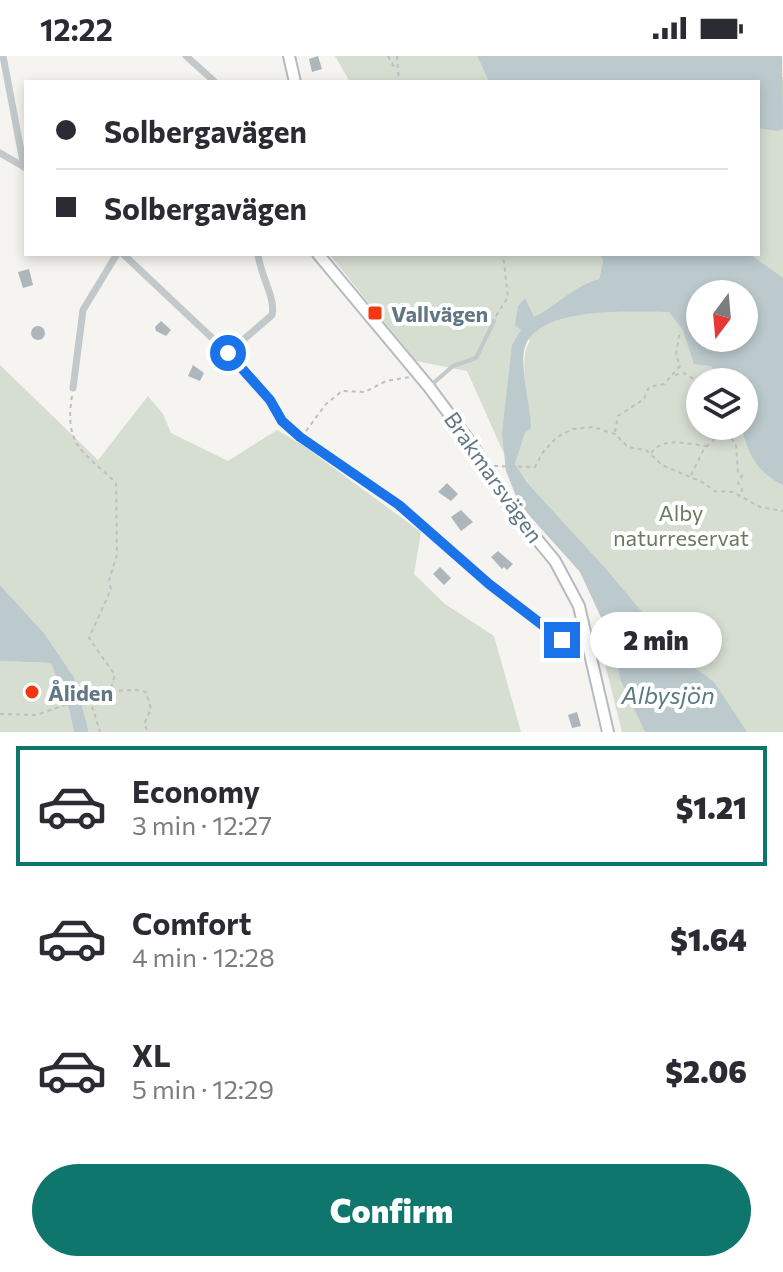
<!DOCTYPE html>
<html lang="en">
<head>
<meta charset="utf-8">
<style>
  :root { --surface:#fff; --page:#f2f2f3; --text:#2b2b33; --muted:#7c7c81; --line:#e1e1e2; --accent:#0f766e }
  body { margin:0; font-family:Commissioner,sans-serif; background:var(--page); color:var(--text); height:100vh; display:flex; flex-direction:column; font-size:30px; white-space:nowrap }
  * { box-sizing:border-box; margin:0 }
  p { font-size:26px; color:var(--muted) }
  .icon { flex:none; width:44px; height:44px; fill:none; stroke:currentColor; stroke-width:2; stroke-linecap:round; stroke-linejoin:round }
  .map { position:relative; height:676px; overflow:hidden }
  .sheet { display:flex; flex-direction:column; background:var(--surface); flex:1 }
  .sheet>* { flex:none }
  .hud { position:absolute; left:24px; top:24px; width:736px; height:176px; border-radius:0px; box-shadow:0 4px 12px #0003; display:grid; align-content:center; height:176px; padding:0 32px; background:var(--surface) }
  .needle { width:52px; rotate:196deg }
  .buttons { position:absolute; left:686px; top:224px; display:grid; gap:16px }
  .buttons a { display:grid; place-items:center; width:72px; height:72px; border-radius:50%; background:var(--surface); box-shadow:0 4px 12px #0003; font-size:40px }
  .end { position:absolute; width:36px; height:36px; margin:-18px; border:10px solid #1a73e8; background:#fff; box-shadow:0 0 0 4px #fff }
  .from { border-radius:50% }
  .bubble { position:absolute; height:56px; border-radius:28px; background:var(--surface); box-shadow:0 4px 12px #0003; font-size:26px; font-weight:800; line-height:56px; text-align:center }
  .hud b { display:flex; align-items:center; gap:28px; height:76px; font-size:30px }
  .hud b+b { border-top:2px solid var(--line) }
  .hud i { width:20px; height:20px; background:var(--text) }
  ul { padding:14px 0 0; list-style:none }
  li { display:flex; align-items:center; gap:24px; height:120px; margin:0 16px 12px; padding:0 16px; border:4px solid transparent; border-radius:0px }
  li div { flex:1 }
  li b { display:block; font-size:30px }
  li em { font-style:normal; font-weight:800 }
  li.current { border-color:var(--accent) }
  li>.icon { width:72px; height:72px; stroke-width:1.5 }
  .primary-button { display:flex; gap:16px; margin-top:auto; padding:16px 32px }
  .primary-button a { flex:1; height:92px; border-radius:48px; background:var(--accent); color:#fff; font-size:32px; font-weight:800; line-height:92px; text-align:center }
  .status { display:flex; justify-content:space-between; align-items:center; height:56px; padding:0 40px; background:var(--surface); direction:ltr }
  .status svg { height:22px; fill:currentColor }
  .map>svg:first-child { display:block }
  .green { fill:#d6ddd1; fill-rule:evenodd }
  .water { fill:#bccace; fill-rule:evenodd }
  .building { fill:#adb6ba }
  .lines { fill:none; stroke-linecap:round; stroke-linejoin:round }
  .secondary-casing { stroke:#b5bbbf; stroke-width:14 }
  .path { stroke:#bdbfc1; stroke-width:2; stroke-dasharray:4 4; stroke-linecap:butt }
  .lane { stroke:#c3c8ca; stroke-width:4 }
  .street { stroke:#c3c8ca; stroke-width:7 }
  .secondary { stroke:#fff; stroke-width:10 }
  .route { stroke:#1a73e8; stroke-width:10 }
  .poi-dot { fill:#f43611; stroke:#fff; stroke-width:3 }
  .labels { text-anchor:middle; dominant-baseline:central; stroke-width:8; stroke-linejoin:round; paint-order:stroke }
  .poi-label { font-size:22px; font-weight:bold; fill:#617784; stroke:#fff; text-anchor:start }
  .street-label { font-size:22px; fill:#617784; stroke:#fff }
  .park-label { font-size:22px; fill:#677b60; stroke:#fff }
  .water-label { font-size:24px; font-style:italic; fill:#5c7a82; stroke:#fff }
</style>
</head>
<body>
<div class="status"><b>12:22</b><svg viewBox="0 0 49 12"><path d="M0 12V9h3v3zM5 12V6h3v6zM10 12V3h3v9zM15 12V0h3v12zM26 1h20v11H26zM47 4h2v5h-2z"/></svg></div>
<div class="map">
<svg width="783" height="676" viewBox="0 0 783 676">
  <rect width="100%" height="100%" fill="#f5f4f0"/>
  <path class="green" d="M335 0H477L489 26H350Z
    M783 21V676H622L596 572 622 554 527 443 528 426 515 408 525 377 531 371C530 350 517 302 530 285L521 274 502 377 505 400 467 315 416 305 329 198H600L603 205 599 223 575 232 670 198H758V26ZM700 238H744V282H700ZM700 326H744V370H700Z
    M0 309 98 404 148 340 163 358 171 377 228 405 277 374 301 388 421 476 414 518 445 548 494 580 521 676H89L74 621 44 577 0 529Z
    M0 605 51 607 69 653 74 676H0Z"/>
  <path class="water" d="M477 0H782L783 73 778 75 758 72V26H489Z
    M600 198H750L783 222V429C756 416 748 397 741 370H744V326H723L711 310 694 308 683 274 669 256C633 256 539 249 525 291 519 308 531 352 531 372L525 377 515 408 530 430 606 513 679 600 714 626 747 676H645L621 625 611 583 580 516 519 448 506 415 502 377 512 289 521 274 515 269 518 250 525 242 534 261C558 249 574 230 599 223L603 205ZM744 238V282H700V238Z
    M0 529 44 577 74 621 89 676H74L69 653 51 607 0 605Z"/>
  <path class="building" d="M318 0 322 13 312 16 309 3Z
    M29 213 33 229 23 232 18 216Z
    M161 265 171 274 166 280 156 275 155 271Z
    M31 277a7 7 0 1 1 14 0a7 7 0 1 1-14 0Z
    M193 309 204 317 200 325 188 320Z
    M447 427 458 438 451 445 438 436Z
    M461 454 473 466 461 475 451 461Z
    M498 495 513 508 507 514 504 511 502 513 491 501Z
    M440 511 451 522 444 529 433 518Z
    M577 656 581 670 572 672 568 659Z"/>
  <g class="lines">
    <g class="secondary-casing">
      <path id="secondary" d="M289 0 295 26
        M318 198 429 331 473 390 506 446 555 505 579 550 608 676"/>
    </g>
    <path class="path" d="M388 0 395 13
      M397 0 399 26
      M496 260 508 241 503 198
      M675 319 684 317 700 327
      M72 340C64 390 83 395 116 427L117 498 109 525 111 533 89 582 115 619 110 635 89 640 100 676
      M721 370 736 388 738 417 742 420 738 427 742 433 741 439
      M306 375 326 348 342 335 365 336 386 325 410 321
      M615 376 618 360 644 343 649 331 664 328 680 310 676 298 680 275
      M651 397C665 379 688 389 708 390
      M494 410 535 411 543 396 557 381 573 373 593 371 615 378 628 391 646 394 662 409 704 427 714 435 733 436 760 451 783 455
      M691 419 704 393 722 376
      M111 635 136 634 146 636 151 653 144 668 148 676
      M0 658 36 659 88 641"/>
    <path class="lane" d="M430 330 453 310 476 302 494 265"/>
    <path class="street" d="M3 0 24 111
      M186 0 215 26
      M0 97 26 112
      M123 198 228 297 270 344 282 365 300 381 399 449 489 528 562 584 587 595
      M228 297 272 259C276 242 260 219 258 198
      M73 332 83 254 117 198"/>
    <use href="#secondary" class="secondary"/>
  </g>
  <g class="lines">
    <path class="route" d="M228 297 270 344 282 365 300 381 399 449 489 528 562 584"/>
  </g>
  <g class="poi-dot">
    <rect x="367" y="249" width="16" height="16" rx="4"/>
    <circle cx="32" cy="636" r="8"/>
  </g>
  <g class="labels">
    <g class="poi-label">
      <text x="391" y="257">Vallvägen</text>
      <text x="48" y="636">Åliden</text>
    </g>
    <g class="street-label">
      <text transform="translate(494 421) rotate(55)">Brakmarsvägen</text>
    </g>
    <g class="park-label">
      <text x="681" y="456">Alby<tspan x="681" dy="25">naturreservat</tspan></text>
    </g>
    <g class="water-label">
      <text x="668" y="638">Albysjön</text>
    </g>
  </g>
</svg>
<div class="buttons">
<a><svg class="needle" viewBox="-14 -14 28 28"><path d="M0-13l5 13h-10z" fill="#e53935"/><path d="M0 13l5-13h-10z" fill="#7c7c81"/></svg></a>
<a><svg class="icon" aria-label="layers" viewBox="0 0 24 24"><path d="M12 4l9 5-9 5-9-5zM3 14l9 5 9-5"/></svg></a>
</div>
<i class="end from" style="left:228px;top:297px"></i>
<i class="end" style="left:562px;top:584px"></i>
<div class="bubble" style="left:590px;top:556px;width:132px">2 min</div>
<div class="hud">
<b><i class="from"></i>Solbergavägen</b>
<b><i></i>Solbergavägen</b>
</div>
</div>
<section class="sheet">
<ul>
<li class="current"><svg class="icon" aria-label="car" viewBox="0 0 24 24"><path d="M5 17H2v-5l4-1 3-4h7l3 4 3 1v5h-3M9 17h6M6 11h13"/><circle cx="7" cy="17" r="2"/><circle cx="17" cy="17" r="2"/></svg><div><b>Economy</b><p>3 min · 12:27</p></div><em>$1.21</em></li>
<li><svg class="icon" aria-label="car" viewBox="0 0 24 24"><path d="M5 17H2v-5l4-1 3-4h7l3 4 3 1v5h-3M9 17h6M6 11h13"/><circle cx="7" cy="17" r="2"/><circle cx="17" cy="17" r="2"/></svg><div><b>Comfort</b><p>4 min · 12:28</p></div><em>$1.64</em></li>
<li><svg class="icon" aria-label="car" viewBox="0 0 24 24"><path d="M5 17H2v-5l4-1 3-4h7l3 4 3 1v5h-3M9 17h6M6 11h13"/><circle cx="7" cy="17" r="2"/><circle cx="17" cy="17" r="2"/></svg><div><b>XL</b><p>5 min · 12:29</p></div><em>$2.06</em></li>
</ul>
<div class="primary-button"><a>Confirm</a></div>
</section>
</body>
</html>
